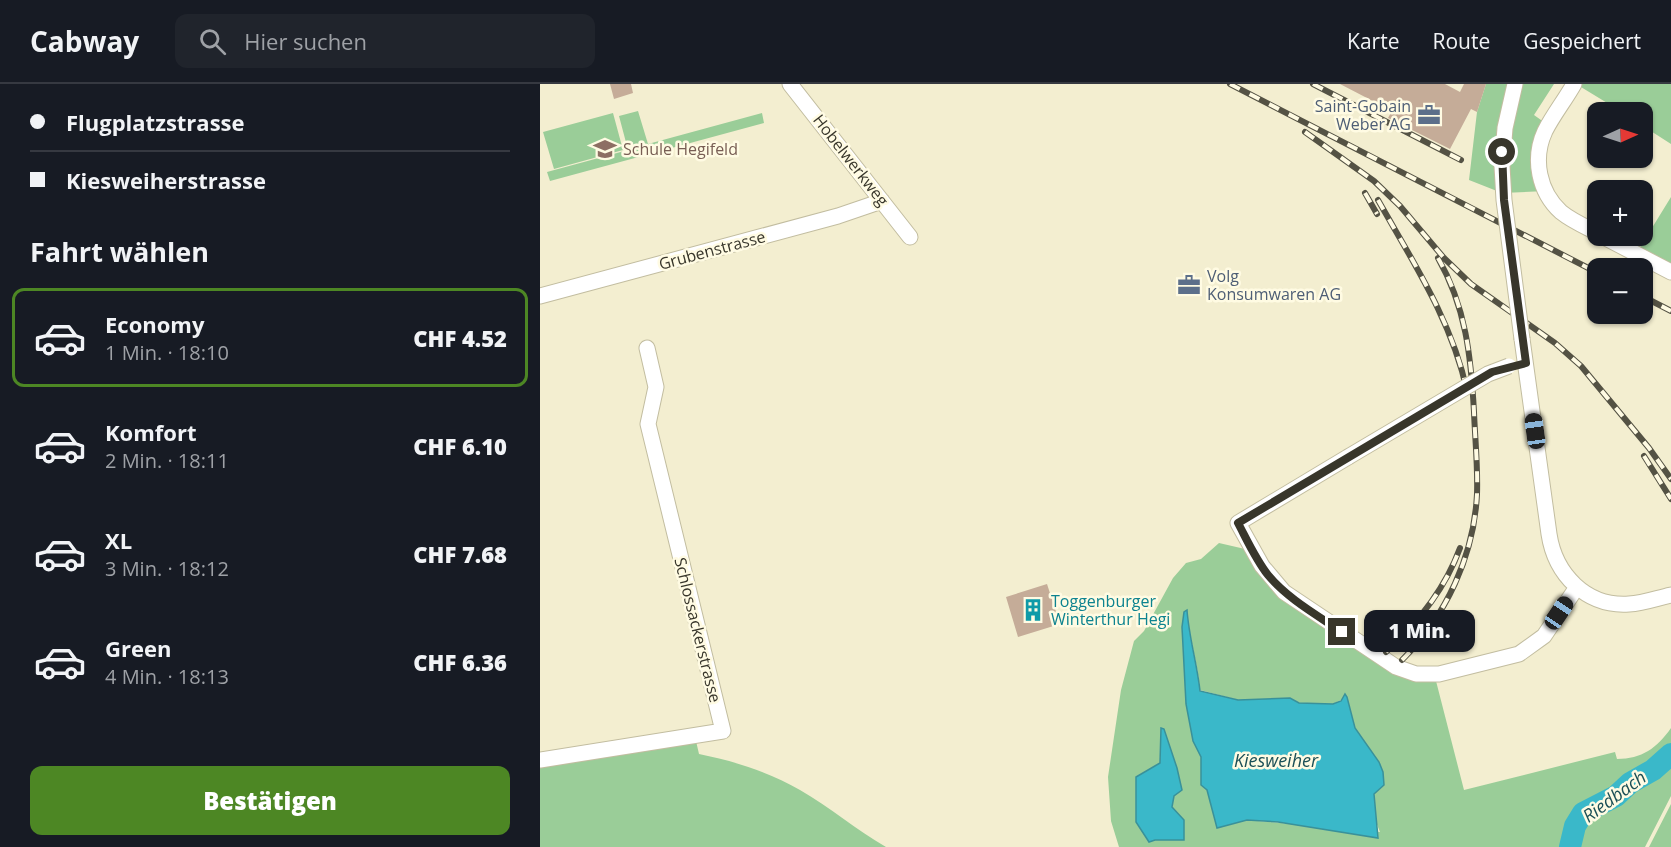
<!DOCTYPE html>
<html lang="de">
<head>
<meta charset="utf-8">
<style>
  :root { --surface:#171b24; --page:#20242c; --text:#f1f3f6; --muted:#9ea1a6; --line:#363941; --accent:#4d8724 }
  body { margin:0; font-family:"Open Sans",sans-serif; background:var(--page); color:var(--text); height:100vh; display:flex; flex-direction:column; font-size:22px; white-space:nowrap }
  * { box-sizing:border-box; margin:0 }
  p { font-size:20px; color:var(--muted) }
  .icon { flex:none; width:33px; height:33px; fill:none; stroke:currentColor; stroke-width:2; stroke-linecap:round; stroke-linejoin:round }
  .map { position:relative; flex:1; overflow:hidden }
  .side { display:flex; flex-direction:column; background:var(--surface); width:540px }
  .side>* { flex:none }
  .banner { display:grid; align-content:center; height:132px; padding:0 30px; background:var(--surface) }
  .needle { width:39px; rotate:87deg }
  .fabs { position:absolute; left:1047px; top:18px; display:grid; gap:12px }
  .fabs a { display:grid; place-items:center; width:66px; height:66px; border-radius:12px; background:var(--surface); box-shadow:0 2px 4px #0004; font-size:30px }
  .end { position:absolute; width:27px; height:27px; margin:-14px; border:8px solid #38362b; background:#fff; box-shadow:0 0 0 3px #fff }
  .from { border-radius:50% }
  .bubble { position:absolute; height:42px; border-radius:12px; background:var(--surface); box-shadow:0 2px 4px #0004; font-size:20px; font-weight:800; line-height:42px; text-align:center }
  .car { position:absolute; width:18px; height:36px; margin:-18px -9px; border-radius:8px; box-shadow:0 0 4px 2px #0007; background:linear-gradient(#222 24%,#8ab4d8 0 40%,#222 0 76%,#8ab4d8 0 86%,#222 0) }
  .banner b { display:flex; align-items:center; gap:21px; height:57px; font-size:22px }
  .banner b+b { border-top:2px solid var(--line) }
  .banner i { width:15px; height:15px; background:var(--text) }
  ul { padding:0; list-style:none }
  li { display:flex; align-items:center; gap:18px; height:99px; margin:0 12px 9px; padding:0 18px; border:3px solid transparent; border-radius:12px }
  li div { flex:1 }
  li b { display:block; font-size:22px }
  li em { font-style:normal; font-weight:800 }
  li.active { border-color:var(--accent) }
  li>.icon { width:54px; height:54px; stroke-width:1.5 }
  h2 { padding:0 30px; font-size:27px; line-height:72px }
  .action { display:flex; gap:12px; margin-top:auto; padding:12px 30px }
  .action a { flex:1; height:69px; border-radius:12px; background:var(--accent); color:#fff; font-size:24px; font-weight:800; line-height:69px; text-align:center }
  header { display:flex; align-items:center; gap:36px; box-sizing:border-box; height:84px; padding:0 30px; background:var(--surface); border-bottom:2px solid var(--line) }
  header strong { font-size:28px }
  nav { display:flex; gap:33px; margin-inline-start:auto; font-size:21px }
  .search { width:420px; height:54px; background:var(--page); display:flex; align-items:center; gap:15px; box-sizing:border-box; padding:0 21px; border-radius:12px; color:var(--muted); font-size:22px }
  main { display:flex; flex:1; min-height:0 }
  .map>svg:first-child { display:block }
  .green { fill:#9acd98; fill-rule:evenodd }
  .water { fill:#3ab8c9; stroke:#39919a; stroke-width:1.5 }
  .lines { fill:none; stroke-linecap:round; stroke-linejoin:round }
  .river { stroke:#3ab8c9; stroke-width:22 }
  .building { fill:#c5ac98 }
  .street-casing { stroke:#c2bda0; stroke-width:17 }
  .street { stroke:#fff; stroke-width:15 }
  .rail-casing { stroke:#545244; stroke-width:6 }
  .rail { stroke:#fffbe3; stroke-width:4; stroke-dasharray:11; stroke-linecap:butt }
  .street-bridge-casing { stroke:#c2bda0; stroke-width:17; stroke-linecap:butt }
  .street-bridge { stroke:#fff; stroke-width:15 }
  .route { stroke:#38362b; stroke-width:8 }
  .labels { text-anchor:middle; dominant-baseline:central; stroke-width:5; stroke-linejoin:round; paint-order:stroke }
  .service-label { font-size:16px; fill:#4e5e75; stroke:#fffbe3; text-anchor:end }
  .education-label { font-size:16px; fill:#785e54; stroke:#fffbe3; text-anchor:start }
  .street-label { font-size:16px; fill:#38362b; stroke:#fffbe3 }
  .culture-label { font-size:16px; fill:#0d838f; stroke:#fffbe3; text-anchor:start }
  .water-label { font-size:18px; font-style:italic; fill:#1c5057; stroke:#fffbe3 }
</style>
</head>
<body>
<header>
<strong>Cabway</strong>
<div class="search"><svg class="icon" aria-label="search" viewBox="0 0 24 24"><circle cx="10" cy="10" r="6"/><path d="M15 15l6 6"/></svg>Hier suchen</div>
<nav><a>Karte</a><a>Route</a><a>Gespeichert</a></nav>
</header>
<main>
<section class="side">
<div class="banner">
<b><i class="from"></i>Flugplatzstrasse</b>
<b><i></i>Kiesweiherstrasse</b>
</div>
<h2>Fahrt wählen</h2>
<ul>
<li class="active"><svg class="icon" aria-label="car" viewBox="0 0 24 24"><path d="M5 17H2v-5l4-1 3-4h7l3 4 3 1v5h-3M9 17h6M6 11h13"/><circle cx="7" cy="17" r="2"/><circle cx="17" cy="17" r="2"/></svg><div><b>Economy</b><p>1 Min. · 18:10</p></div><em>CHF 4.52</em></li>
<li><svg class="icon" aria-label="car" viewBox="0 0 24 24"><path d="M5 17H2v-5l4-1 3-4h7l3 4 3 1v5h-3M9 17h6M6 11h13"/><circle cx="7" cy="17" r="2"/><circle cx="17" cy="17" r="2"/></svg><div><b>Komfort</b><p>2 Min. · 18:11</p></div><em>CHF 6.10</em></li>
<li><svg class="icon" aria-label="car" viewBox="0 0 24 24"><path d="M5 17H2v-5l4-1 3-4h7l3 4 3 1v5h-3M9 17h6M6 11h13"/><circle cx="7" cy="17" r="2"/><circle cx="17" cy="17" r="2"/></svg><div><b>XL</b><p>3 Min. · 18:12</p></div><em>CHF 7.68</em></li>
<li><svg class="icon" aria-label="car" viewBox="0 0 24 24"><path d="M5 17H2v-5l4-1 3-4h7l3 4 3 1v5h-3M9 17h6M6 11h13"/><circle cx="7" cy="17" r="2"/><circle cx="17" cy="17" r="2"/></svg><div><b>Green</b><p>4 Min. · 18:13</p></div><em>CHF 6.36</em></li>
</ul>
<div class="action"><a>Bestätigen</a></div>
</section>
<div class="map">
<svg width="1131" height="763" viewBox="0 0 1131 763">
  <rect width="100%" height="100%" fill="#f3eed0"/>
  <path class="green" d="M946 0H1014L994 31 1008 41 1003 53 1006 107 962 109 929 96 937 28Z
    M1036 0H1131V60L1103 42 1102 28H1082Z
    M98 27 108 60 222 29 224 39 10 97 7 88 88 66 79 32Z
    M73 29 83 66 14 85 3 48Z
    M1131 113V181L1099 165Z
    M679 459 705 465 720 490 876 597H896L924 706 1075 668 1077 675C1102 675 1117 664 1131 644V712L1105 763H579L571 737 568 693 581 606 594 557 604 547 633 494 646 479 661 475ZM647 527C649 554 658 579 660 606L698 616 750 614 759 619 793 620 807 613 815 644 839 678 844 701 834 710 836 738 840 748 707 736 677 744 667 706 661 701V673L653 657 646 620 642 543ZM621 644 634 712 632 723 644 736 640 755 612 756 596 738V693L620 679Z
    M156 657 159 670C194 677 229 688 260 706 290 723 316 746 346 763H0V684Z
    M1131 720V763H1109Z"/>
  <path class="water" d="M647 526C649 554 657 579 660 607L698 616 750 614 759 619 793 620 801 617 805 610 807 613 815 644 839 678 843 688 844 701 834 710 838 754 738 738 707 736 677 744 667 706 661 701V673L653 657 646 620 642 543 644 528Z
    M621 644 624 645 637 684 642 706 634 712 632 723 644 736V756H615L609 758 596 738V693L620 679Z"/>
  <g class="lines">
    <path class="river" d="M1030 763 1035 742 1043 729 1076 712 1090 699 1113 686 1131 670"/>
  </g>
  <path class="building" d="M70 0H91L93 9 74 15Z
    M800 0H905L920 8 924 0H946L937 28 931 25 910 65 848 34 852 27Z
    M507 500 520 540 478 553 466 513Z"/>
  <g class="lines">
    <g class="street-casing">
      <path id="street" d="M250 0 370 153
        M1034 0C1025 16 1013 31 1005 47 992 75 999 108 1021 128 1032 137 1046 143 1058 149
        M962 82 965 44 975 0
        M1062 152 1131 188
        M0 212 298 132 342 117
        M982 255 1009 450C1015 490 1046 523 1089 520 1104 519 1117 514 1131 511
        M808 373 698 439 722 482 744 508 856 583 876 590H899L979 570 1004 552 1037 503
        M0 676 183 647 108 340 116 303 107 264"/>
    </g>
    <use href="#street" class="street"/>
    <g class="rail-casing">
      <path id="rail" d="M690 0 1058 189
        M773 0 921 76
        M765 48 834 97 860 122 904 174 931 200 1015 259 1041 282 1109 364 1131 395
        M825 109 837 130
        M838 116C873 178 912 237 927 307
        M1102 212 1131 227
        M1104 372 1131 415
        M846 568C878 539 905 505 920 464
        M862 576C906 532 934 472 937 410 938 382 935 355 934 328 931 273 926 223 898 174"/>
    </g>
    <use href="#rail" class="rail"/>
    <g class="street-bridge-casing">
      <path id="street-bridge" d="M962 82 964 116 982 255
        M808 373 948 290 969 282"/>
    </g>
    <use href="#street-bridge" class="street-bridge"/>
  </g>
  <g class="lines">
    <path class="route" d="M802 548C777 531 748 515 728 491 716 476 707 456 698 439L952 288 986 279 964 116 962 68"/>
  </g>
  <defs>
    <g id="office-bare" transform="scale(1.8)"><path d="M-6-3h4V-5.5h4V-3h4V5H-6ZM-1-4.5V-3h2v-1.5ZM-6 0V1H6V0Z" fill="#5c6f8a" stroke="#fffbe3" stroke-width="2.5" paint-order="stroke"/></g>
    <g id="school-bare" transform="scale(1.8)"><path d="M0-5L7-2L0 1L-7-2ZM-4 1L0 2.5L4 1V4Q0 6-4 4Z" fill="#8d6e63" stroke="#fffbe3" stroke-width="2.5" paint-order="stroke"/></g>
    <g id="building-bare" transform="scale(1.8)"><path d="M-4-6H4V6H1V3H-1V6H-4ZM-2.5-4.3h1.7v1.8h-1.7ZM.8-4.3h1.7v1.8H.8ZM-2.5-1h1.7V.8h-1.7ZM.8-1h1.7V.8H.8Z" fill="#0f9aa8" stroke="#fffbe3" stroke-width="2.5" paint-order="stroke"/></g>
  </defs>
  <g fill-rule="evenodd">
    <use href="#office-bare" x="889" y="31"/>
    <use href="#school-bare" x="65" y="65"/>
    <use href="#office-bare" x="649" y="201"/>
    <use href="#building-bare" x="493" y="526"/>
  </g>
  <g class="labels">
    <g class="service-label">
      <text x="871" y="22">Saint-Gobain<tspan x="871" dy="18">Weber AG</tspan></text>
      <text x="667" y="192" text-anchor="start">Volg<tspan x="667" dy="18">Konsumwaren AG</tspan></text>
    </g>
    <g class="education-label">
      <text x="83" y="65">Schule Hegifeld</text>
    </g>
    <g class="street-label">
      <text transform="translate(311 76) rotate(52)">Hobelwerkweg</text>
      <text transform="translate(172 166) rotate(-15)">Grubenstrasse</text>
      <text transform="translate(158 546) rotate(76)">Schlossackerstrasse</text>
    </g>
    <g class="culture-label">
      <text x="511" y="517">Toggenburger<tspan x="511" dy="18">Winterthur Hegi</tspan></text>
    </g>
    <g class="water-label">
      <text x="736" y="676">Kiesweiher</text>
      <text transform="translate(1074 712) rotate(-36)">Riedbach</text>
    </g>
  </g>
</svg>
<div class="fabs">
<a><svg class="needle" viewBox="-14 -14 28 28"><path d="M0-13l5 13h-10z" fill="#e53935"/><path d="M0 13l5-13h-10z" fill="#9ea1a6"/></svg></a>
<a>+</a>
<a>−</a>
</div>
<i class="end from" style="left:962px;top:68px"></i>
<i class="end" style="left:802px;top:548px"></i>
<div class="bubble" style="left:824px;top:526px;width:111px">1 Min.</div>
<i class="car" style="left:995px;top:347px;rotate:352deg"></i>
<i class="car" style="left:1019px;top:529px;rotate:34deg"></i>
</div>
</main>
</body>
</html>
